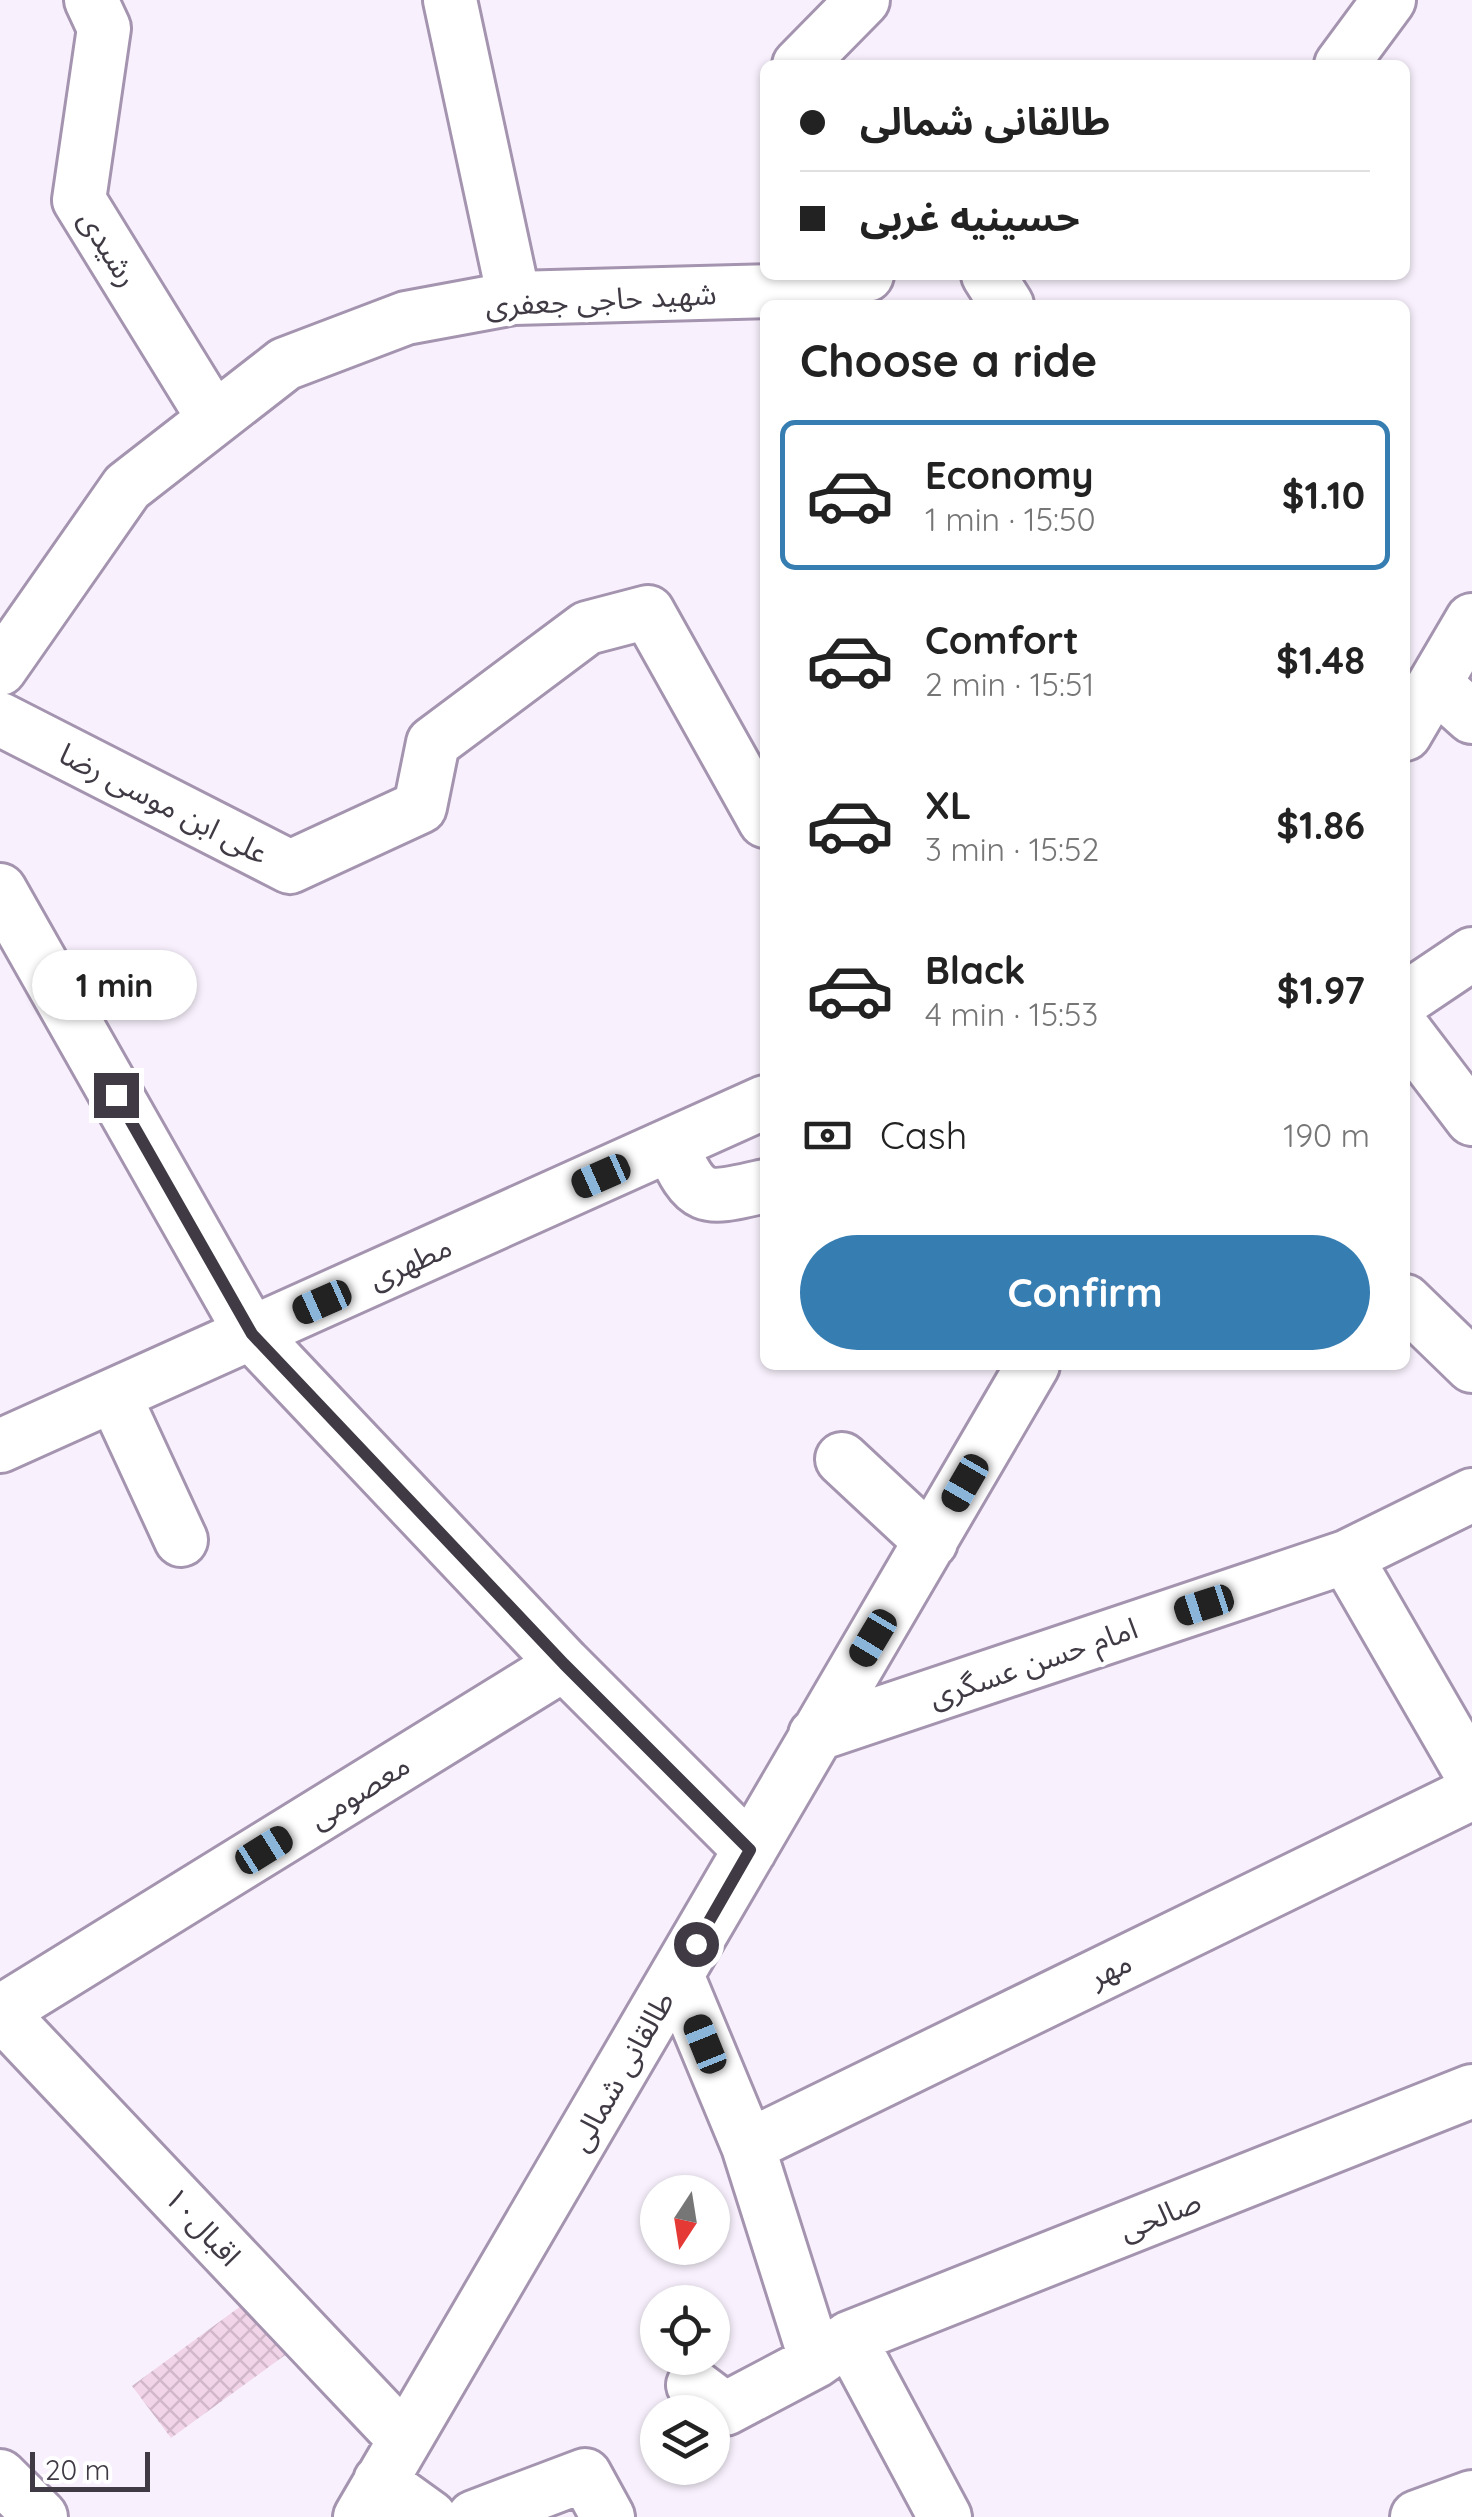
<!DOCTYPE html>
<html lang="en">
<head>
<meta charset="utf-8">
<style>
  :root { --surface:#fff; --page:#f6f6f6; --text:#222; --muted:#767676; --line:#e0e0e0; --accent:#367db2 }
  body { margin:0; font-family:Quicksand,"Noto Sans Arabic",sans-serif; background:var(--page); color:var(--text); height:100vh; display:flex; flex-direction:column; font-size:38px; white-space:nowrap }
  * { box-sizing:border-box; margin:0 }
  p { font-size:32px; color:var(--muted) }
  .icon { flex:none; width:55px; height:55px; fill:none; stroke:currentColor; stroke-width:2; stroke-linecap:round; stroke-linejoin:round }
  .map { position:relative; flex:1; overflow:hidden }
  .panel { position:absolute; left:760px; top:300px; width:650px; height:1070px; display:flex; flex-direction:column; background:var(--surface); border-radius:15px; box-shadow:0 2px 8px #0004 }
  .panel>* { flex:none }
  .banner { position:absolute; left:760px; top:60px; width:650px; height:220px; border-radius:15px; box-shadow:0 2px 8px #0004; display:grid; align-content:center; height:220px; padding:0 40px; background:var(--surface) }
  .needle { width:65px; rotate:192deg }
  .controls { position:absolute; left:640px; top:2175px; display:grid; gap:20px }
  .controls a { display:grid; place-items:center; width:90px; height:90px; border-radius:50%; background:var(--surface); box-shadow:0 2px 8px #0004; font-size:50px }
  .scale { position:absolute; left:30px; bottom:25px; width:120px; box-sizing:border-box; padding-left:10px; border:5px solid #403a45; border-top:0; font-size:28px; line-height:35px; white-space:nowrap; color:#403a45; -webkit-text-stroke:8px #fff; paint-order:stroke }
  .end { position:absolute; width:45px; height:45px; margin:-22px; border:12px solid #403a45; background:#fff; box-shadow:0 0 0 5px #fff }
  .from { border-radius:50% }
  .bubble { position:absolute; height:70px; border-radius:35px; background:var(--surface); box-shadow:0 2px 8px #0004; font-size:32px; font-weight:800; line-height:70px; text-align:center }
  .car { position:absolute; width:30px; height:60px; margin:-30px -15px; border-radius:12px; box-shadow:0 0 8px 2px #0007; background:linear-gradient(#222 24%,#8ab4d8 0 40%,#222 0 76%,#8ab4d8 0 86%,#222 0) }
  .banner b { display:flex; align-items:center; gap:35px; height:95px; font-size:38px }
  .banner b+b { border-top:2px solid var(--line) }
  .banner i { width:25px; height:25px; background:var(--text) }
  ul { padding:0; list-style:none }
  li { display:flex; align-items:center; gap:30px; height:150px; margin:0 20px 15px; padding:0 20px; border:5px solid transparent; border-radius:15px }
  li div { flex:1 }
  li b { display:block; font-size:38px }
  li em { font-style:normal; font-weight:800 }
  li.active { border-color:var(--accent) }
  li>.icon { width:90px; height:90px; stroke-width:1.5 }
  h2 { padding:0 40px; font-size:45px; line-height:120px }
  .pay { display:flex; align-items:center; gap:25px; height:110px; padding:0 40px; font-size:38px }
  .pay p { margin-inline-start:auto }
  .cta { display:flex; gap:20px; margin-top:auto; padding:20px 40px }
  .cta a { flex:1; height:115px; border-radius:60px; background:var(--accent); color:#fff; font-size:40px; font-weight:800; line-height:115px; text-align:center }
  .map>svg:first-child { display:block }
  .building { fill:url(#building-cross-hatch) }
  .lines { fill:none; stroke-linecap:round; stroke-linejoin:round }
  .minor-casing { stroke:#a494af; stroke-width:58 }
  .minor { stroke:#fff; stroke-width:52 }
  .route { stroke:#403a45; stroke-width:12 }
  .labels { text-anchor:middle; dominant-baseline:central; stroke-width:9; stroke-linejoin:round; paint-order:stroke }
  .street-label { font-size:30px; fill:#403a45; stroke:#fff }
</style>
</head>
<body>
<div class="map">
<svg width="1472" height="2517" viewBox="0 0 1472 2517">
  <defs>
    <pattern id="building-cross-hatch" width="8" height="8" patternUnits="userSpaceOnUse" patternTransform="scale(2.5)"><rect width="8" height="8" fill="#f2d4e9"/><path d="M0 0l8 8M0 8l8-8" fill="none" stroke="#d1b7c9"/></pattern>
  </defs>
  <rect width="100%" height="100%" fill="#f8f1fd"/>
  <path class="building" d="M249 2300 288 2353 171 2438 132 2386Z"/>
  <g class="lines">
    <g class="minor-casing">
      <path id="minor" d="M91 0 104 28 79 200 214 419
        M450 0 514 298
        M799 65 863 0
        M1341 65 1389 0
        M988 275 1007 305
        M0 669 127 487 285 364 406 318 514 298 777 291 867 275
        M1435 684 1472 717
        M0 719 290 867 420 807 433 743 587 628 648 612 765 821
        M1405 734 1472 620
        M0 890 251 1333 564 1664 750 1850
        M1405 999 1472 954
        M1405 1031 1472 1119
        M671 1145C697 1204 704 1200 765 1186
        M1405 1301 1472 1366
        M114 1395 181 1540
        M0 1446 765 1102
        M842 1459 931 1542
        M1346 1557 1472 1775
        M815 1735 1346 1557 1472 1495
        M677 1975 748 2146 816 2361
        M0 2012 564 1664
        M0 2012 405 2440
        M748 2146 1472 1793
        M849 2338 1472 2091
        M693 2385 725 2409 816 2361 849 2338 945 2517
        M0 2476 41 2517
        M380 2481 430 2517
        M360 2517 1033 1365
        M474 2517 585 2475 608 2517
        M1417 2517 1472 2497"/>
    </g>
    <use href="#minor" class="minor"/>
  </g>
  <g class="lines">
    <path class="route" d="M116 1095 252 1334 564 1664 750 1850 696 1944"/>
  </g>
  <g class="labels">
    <g class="street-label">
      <text transform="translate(109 248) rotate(58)">رشیدی</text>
      <text transform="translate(601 299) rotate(-3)">شهید حاجی جعفری</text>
      <text transform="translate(164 803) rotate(27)">علی ابن موسی رضا</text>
      <text transform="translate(410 1262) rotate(-24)">مطهری</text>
      <text transform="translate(1033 1662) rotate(-19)">امام حسن عسگری</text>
      <text transform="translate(359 1791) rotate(-32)">معصومی</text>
      <text transform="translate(1110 1969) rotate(-26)">مهر</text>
      <text transform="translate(621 2071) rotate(-60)">طالقانی شمالی</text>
      <text transform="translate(1160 2215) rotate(-22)">صالحی</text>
      <text transform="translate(203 2226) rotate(47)">اقبال۱۰</text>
    </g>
  </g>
</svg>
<div class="controls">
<a><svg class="needle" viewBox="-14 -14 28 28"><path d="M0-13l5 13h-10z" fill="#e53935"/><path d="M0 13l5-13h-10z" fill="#767676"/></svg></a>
<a><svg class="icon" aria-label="locate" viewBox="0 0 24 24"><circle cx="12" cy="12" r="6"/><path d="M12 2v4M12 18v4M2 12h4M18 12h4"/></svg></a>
<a><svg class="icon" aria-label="layers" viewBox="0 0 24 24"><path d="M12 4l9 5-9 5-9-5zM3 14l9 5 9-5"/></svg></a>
</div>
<div class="scale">20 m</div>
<i class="end from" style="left:696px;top:1944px"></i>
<i class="end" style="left:116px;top:1095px"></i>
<div class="bubble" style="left:32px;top:950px;width:165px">1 min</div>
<i class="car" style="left:601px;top:1176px;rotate:246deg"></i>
<i class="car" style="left:322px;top:1302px;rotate:246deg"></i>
<i class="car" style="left:965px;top:1483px;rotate:210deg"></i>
<i class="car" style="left:1204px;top:1605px;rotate:252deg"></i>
<i class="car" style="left:873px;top:1638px;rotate:211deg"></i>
<i class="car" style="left:264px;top:1850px;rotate:58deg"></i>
<i class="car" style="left:705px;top:2044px;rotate:338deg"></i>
<div class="banner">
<b><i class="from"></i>طالقانی شمالی</b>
<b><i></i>حسینیه غربی</b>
</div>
<section class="panel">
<h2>Choose a ride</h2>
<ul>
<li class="active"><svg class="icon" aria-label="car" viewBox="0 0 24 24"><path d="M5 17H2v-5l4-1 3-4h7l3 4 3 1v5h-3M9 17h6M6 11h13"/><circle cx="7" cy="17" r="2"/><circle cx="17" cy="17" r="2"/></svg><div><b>Economy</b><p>1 min · 15:50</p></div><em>$1.10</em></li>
<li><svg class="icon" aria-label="car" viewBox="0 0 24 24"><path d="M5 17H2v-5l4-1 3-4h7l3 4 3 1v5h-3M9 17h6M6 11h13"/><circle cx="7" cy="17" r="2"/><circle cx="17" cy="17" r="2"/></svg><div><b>Comfort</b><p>2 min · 15:51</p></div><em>$1.48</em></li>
<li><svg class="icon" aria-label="car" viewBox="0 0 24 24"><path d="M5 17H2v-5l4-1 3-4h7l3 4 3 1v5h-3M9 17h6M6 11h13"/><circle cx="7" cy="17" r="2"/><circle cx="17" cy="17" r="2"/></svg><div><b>XL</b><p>3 min · 15:52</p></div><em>$1.86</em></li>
<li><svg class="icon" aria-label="car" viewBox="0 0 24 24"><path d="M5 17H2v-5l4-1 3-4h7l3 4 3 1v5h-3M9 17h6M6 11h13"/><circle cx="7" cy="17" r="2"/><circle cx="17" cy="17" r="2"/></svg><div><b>Black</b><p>4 min · 15:53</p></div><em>$1.97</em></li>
</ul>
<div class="pay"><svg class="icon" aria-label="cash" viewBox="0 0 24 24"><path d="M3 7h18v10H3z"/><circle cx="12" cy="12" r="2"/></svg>Cash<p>190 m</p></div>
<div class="cta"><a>Confirm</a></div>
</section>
</div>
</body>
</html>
